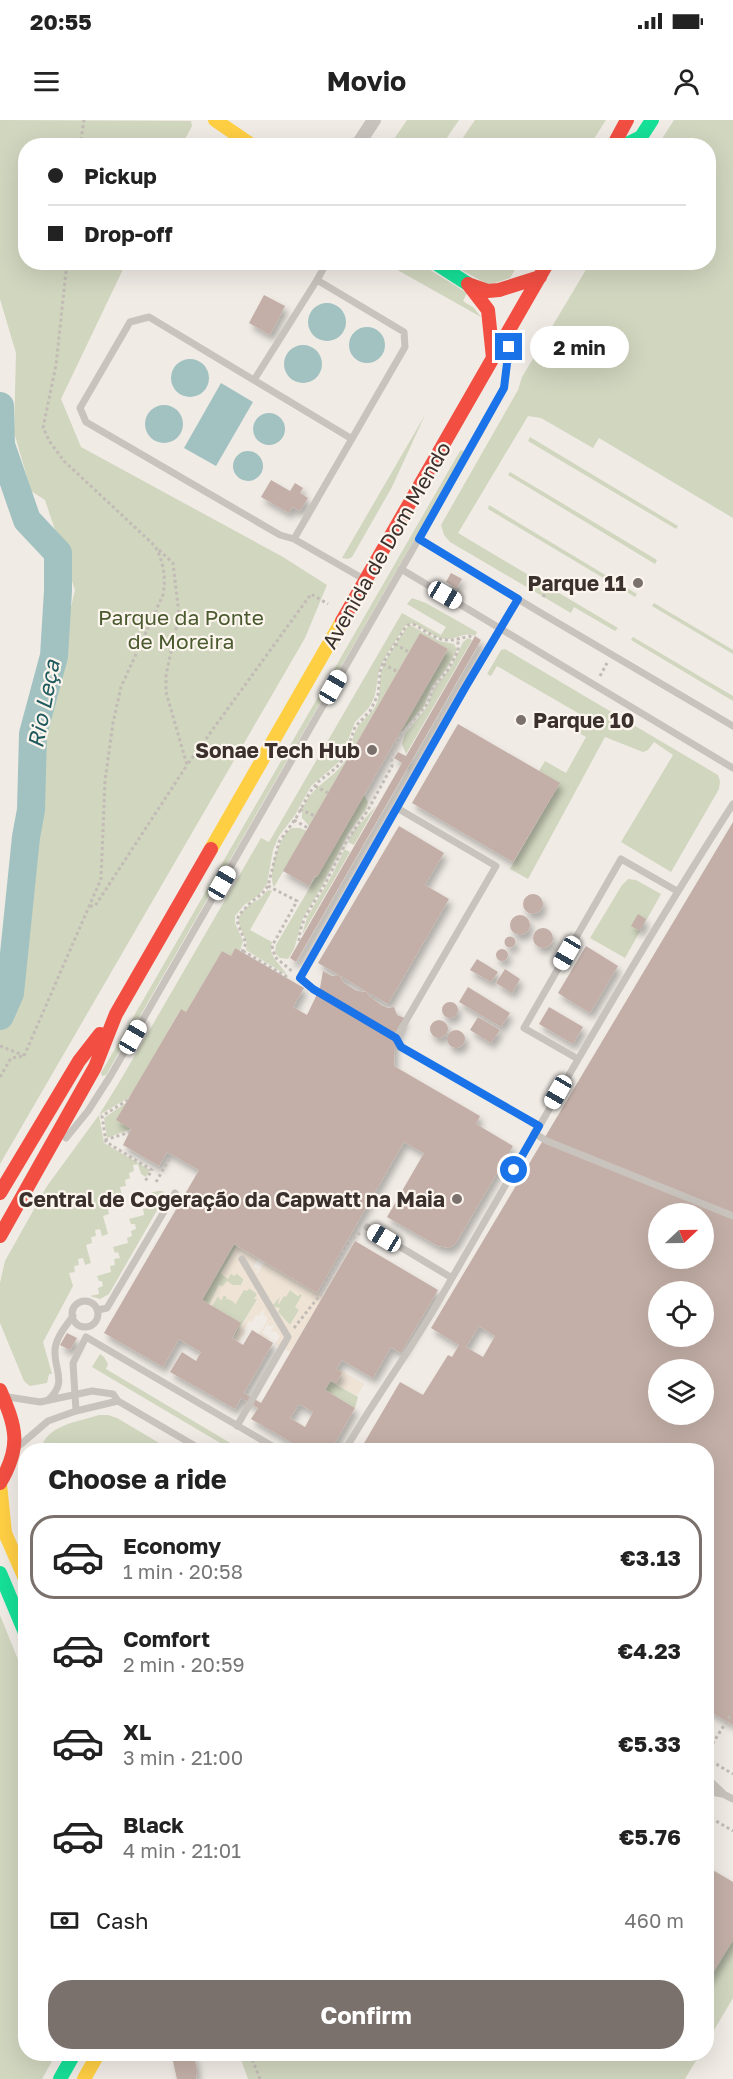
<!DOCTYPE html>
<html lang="en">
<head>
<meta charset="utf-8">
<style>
  :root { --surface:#fff; --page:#f6f6f6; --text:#222; --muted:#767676; --line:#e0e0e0; --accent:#7a716c }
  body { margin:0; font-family:"Golos Text",sans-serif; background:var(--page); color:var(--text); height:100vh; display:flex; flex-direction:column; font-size:22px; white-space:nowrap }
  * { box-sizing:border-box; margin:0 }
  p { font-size:20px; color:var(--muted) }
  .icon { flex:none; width:33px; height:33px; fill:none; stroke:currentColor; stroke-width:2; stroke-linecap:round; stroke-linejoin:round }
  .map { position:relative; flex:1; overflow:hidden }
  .drawer { position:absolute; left:18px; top:1323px; width:696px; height:618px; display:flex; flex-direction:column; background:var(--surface); border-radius:24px; box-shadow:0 6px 24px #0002 }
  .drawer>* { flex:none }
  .hud { position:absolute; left:18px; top:18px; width:698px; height:132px; border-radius:24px; box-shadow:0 6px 24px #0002; display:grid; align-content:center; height:132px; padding:0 30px; background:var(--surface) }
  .needle { width:39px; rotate:68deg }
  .tools { position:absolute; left:648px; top:1083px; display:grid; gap:12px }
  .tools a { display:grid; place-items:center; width:66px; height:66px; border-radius:50%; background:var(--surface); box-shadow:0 6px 24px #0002; font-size:30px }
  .end { position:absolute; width:27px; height:27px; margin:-14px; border:8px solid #1a73e8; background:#fff; box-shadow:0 0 0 3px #fff }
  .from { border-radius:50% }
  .bubble { position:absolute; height:42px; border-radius:21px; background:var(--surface); box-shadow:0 6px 24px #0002; font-size:20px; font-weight:700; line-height:42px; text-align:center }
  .car { position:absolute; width:18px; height:36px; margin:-18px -9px; border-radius:8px; box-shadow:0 0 4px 2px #0007; background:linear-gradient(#fff 24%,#345 0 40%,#fff 0 76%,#345 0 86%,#fff 0) }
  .hud b { display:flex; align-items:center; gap:21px; height:57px; font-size:22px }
  .hud b+b { border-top:2px solid var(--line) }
  .hud i { width:15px; height:15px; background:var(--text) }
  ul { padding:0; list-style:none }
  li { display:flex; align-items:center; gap:18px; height:84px; margin:0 12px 9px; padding:0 18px; border:3px solid transparent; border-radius:24px }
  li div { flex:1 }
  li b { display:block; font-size:22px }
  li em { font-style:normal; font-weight:700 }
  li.active { border-color:var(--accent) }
  li>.icon { width:54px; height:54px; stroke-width:1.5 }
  h2 { padding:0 30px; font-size:27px; line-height:72px }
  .pay { display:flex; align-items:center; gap:15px; height:66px; padding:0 30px; font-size:22px }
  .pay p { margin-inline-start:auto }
  .action { display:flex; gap:12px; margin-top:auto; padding:12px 30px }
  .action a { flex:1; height:69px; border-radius:24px; background:var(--accent); color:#fff; font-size:24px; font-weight:700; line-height:69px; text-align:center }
  .status { display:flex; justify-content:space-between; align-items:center; height:42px; padding:0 30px; background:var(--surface); direction:ltr }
  .status svg { height:16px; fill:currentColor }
  header { display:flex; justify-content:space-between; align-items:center; height:78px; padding:0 30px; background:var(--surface); font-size:27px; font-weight:700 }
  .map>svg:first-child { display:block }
  .green { fill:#d1d6bf }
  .plaza { fill:#eee3d5; fill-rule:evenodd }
  .water { fill:#a1c2c1 }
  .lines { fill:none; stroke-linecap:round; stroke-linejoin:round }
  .river { stroke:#a1c2c1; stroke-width:28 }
  .building { fill:#c3afa7; fill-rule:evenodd; filter:url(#shadow) }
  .path { stroke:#c2bbb6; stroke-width:3; stroke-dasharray:3 3; stroke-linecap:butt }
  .lane { stroke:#c9c3be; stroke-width:7 }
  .street { stroke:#c9c3be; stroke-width:14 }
  .fast { stroke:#16e098; stroke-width:14 }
  .slow { stroke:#ffcf43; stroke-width:14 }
  .jam { stroke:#f24e42; stroke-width:14 }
  .route { stroke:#1a73e8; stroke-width:8 }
  .poi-dot { fill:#7a716c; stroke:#fbf5ee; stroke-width:2 }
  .labels { text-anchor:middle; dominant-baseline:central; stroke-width:4.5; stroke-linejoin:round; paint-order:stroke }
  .street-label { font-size:21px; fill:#3b302b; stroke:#fbf5ee }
  .poi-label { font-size:21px; font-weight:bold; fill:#3b302b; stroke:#fbf5ee; text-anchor:end }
  .park-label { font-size:21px; fill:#4a5a2e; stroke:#fbf5ee }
  .water-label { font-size:22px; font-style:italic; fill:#1f5a5e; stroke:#fbf5ee }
</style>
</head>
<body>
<div class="status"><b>20:55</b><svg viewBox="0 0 49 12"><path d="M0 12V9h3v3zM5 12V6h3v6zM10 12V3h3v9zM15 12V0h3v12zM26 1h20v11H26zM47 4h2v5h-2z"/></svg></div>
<header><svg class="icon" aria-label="menu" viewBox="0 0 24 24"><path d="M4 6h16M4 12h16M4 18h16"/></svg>Movio<svg class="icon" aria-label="person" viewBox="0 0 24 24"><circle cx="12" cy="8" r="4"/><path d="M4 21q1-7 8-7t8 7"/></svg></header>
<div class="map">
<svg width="733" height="1959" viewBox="0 0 733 1959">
  <defs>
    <filter id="shadow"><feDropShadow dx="3.5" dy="6" stdDeviation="3" flood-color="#0004"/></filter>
  </defs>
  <rect width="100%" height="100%" fill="#f0ebe5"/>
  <path class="green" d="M0 0 191 1 192 6 182 25 26 26V142L126 143 61 279 81 327 283 437 327 465 305 518 0 1044V905L18 867 40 681 43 605 75 470 45 380 31 371 14 312 16 233 0 179Z
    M407 0H459L442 25H390Z
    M475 0H606L590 25H458Z
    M674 0H733V398L599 318 593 328 541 298 528 296 458 413 618 508 615 511 574 487 571 493 450 422 444 415 441 405 518 270 522 257 590 143 708 142V26L658 25Z
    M385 143H419L467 173 463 181 474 188 481 197Z
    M449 143H519L510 158 489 165Z
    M425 295 392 367 352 437 348 439 342 438Z
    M530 317 678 406 676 409 533 324 528 321Z
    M463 330 464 333 106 955 102 956 101 953 460 331Z
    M510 352 657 440 655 444 508 355Z
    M489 385 637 474 635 477 488 389Z
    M412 478 426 483 477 512 475 516C464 511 456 520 445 519 434 518 423 508 413 503L405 506 385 538 379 551 375 575 372 582 368 589 355 602 340 641 311 666 295 695 279 716 273 730 267 764 259 775 244 785 235 796V803L243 821 240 831 235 828 231 836 222 831 186 892 180 890 130 977 99 995 104 1023 150 1050 146 1057 141 1054 138 1044 133 1045 134 1051 129 1053 130 1058 125 1060 126 1066 120 1067 125 1086 119 1087 117 1080 112 1081 113 1087 108 1089 109 1094 103 1096 108 1114 102 1116 100 1109 95 1110 96 1116 91 1117 92 1123 86 1125 91 1143 85 1145 83 1138 78 1139 79 1145 74 1146 75 1152 69 1153 73 1166 43 1222 52 1254H49L47 1263 30 1266 24 1261 0 1203V1163L5 1141 47 1066 99 995 120 961 261 718 269 722 402 493 441 515 446 507 407 484Z
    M654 483 733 530V534L652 486Z
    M410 505 439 521 454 524 457 530 445 551 432 566 424 586 397 617 448 529 420 513 309 706 302 698C301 671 332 661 345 641 351 631 351 620 356 610 361 600 371 595 376 585 382 571 378 561 382 549 387 535 398 521 406 508Z
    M633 517 733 576V581L631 520Z
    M468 518 472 520 406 634 402 624 405 614 427 587 434 569 451 547 463 522Z
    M505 529 718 655 720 661 719 669 671 752 621 722 673 635 654 622 648 630 643 632 605 617 528 759 510 749 559 664 539 651 545 641 566 653 586 617 577 612 585 597 497 546 491 556 487 554 501 530Z
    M364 675 368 682 366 689 348 714 321 768 303 798 294 829 288 839 280 838 275 833 276 825Z
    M376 686 354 725 348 722 344 729 350 732 302 815 307 797 330 759 353 712Z
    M292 708H300L307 711 274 767C267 756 279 714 292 708Z
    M628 759 636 760 661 774 625 838 590 818 622 765Z
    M269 770 272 771 250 810 272 822C267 836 280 843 287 855L246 830C249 819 241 814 239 803 237 792 251 784 259 779 264 776 264 772 269 770Z
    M126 983 117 1000 131 1009 107 1018 104 998Z
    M158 1071H163L164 1078 109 1174 100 1179 90 1176 99 1174 98 1168 103 1166 102 1161H99L97 1156 111 1152 110 1146 115 1145 114 1139 120 1138 118 1132 115 1133 113 1127 128 1123 127 1118 132 1116 131 1111 136 1109 135 1104H131L129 1099 144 1095 143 1089 148 1088 147 1082 153 1080 151 1075 146 1076 145 1074Z
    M234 1124 237 1126 221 1153H237L244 1159 241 1165H225L222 1167 219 1165 209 1185 202 1180Z
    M249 1168 257 1174 258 1178 233 1219 240 1203 212 1186 218 1176 221 1178 224 1175 234 1182 244 1169Z
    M290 1170 298 1176 300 1174 302 1175 299 1190 290 1205 272 1186 276 1179Z
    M100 1234 104 1237 108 1244 106 1249 242 1330H232L92 1247Z
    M330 1261 358 1277 355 1288 325 1270Z
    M99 1295H108L117 1298 171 1330H41C45 1305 78 1302 99 1295Z
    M0 1495 25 1557 26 1934H56L42 1959H0Z
    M706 1792 733 1811V1878L707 1922Z
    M239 1934H700L685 1959H248Z"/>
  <path class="plaza" d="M237 1126 258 1139 253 1147 258 1149 256 1152 258 1153 265 1142 323 1176 290 1232 275 1224 280 1216 277 1214 278 1212 271 1211 275 1205 268 1206 269 1201 262 1213 269 1218 268 1220 259 1214 267 1201V1197L263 1195 265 1191 263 1190 259 1196 256 1195 252 1202 249 1201 245 1208V1213L238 1222 233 1219 258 1179H254L257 1174 250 1168 247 1171 244 1170 235 1185 234 1182 228 1179 225 1180 227 1177 224 1175 221 1181 218 1176 212 1186 209 1185 219 1165 222 1167 227 1161 233 1165H241L244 1160 237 1154 234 1156 231 1154 228 1159 221 1154ZM290 1170 298 1176 300 1174 302 1175 295 1187 299 1190 290 1205 278 1192 280 1188 272 1186 280 1177 278 1183 279 1184 284 1176 286 1177Z
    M337 1248 364 1264 357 1276 330 1261Z"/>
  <path class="water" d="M308 202a19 19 0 1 1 38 0a19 19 0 1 1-38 0Z
    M349 225a18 18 0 1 1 36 0a18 18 0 1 1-36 0Z
    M284 244a19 19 0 1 1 38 0a19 19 0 1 1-38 0Z
    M171 258a19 19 0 1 1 38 0a19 19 0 1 1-38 0Z
    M221 263 253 282 216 346 184 328Z
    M145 304a19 19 0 1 1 38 0a19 19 0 1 1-38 0Z
    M253 309a16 16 0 1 1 32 0a16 16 0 1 1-32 0Z
    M233 346a15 15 0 1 1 30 0a15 15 0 1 1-30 0Z"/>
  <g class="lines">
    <path class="river" d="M0 286 1 325 27 400 58 433V471L54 536 33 614 31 690 26 717 10 873 0 896"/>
  </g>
  <path class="building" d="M264 175 285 186 270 215 249 203Z
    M271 360 290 371 295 363 303 368 300 373 308 378 300 391 292 387 289 393 261 377Z
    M451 453 462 459 457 468 446 462Z
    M420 513 448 529 317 757 315 756 309 766 283 751Z
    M475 516 481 520 296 842 290 838 402 643 394 638 398 632 406 636Z
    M458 604 560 663 513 742 412 683Z
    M733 702V1605L706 1589V1330H360L400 1262 423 1275 448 1235 452 1237 459 1225 431 1208ZM658 1094H704V1138H658ZM658 1172H704V1216H658ZM479 1206 495 1216 483 1237 466 1227ZM658 1250H704V1294H658Z
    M399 706 444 733 425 765 449 779 388 884 367 872 368 875 381 885 388 888 394 887 397 895 405 898 395 923 394 946 480 996 476 1004 513 1026 456 1123 450 1128 438 1126 387 1097 424 1033 404 1022 317 1173 234 1124 202 1180 241 1203 232 1218 243 1225 252 1210 273 1223 244 1273 261 1283 355 1121 438 1170 401 1233 391 1227 373 1258 342 1240 336 1249 342 1253 336 1263 331 1260 325 1270 355 1288 331 1330H305L251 1299 258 1288 241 1278 235 1289 170 1252 182 1232 196 1241 201 1232 187 1224 179 1219 163 1247 104 1213 199 1050 167 1032 159 1046 123 1025 131 1009 116 1000 181 889 186 892 222 831 231 836 235 828 304 868 293 887 307 895 320 868 323 851 332 856 339 855 344 863 357 871 367 872 339 855 318 843ZM299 1284 313 1292 305 1307 290 1298Z
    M523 784a10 10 0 1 1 20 0a10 10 0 1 1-20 0Z
    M638 794 646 799 640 811 631 806Z
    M510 805a10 10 0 1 1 20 0a10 10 0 1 1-20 0Z
    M533 818a10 10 0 1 1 20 0a10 10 0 1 1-20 0Z
    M504.5 822a5.5 5.5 0 1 1 11 0a5.5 5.5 0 1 1-11 0Z
    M586 826 618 846 590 893 558 873Z
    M496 835a6 6 0 1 1 12 0a6 6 0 1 1-12 0Z
    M477 839 498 852 491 862 470 850Z
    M505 849 520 859 512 873 496 863Z
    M468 867 510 893 501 907 459 882Z
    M442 890a8 8 0 1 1 16 0a8 8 0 1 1-16 0Z
    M549 887 583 907 573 924 539 904Z
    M478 897 500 910 491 923 470 910Z
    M430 909a9 9 0 1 1 18 0a9 9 0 1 1-18 0Z
    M447 919a9 9 0 1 1 18 0a9 9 0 1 1-18 0Z
    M67 1213 77 1218 70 1230 60 1225Z
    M706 1746 733 1762V1820L706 1864Z
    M194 1934 197 1951 196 1959H177L172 1937Z"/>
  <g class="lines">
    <path class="path" d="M80 26 84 0
      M159 430 173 443 179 495 166 555V572L187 645 311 474 328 484
      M543 477 549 467
      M395 524 409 532
      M383 544 398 552
      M600 556 607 543
      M315 666 328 673
      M300 689 315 696
      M294 700 308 708
      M268 766 297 781 272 826 275 837 293 852
      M90 786H95L187 645
      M299 821 300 811 305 797 325 764 347 720 368 690 392 646 391 637 401 615 428 583 433 567 447 551 458 531V521
      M243 831 287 857 288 855
      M242 832 246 823 239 807 237 800 239 795 251 782 262 774 268 766 279 722 296 698 310 672 318 662 336 648 345 637 355 607 370 591 378 575 380 552 383 543 405 508 408 505 413 504C438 518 440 525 469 516L473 518
      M0 926 23 935
      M24 936 101 759 105 661 113 603 121 567 163 475C166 457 164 443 155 426L64 341 50 322 43 308 56 245 67 142
      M0 957 11 938 24 936
      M128 980 102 996 106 1022 152 1050 144 1063
      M105 1020 130 1012
      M156 1062 171 1036
      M294 1208 320 1175 351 1119 360 1113
      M706 1634 730 1596
      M706 1638 733 1654
      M706 1695 733 1711
      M250 1934 260 1959"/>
    <path class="lane" d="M327 142 317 160 404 212 405 227 294 419 280 415 86 302 80 288 130 202 149 197 352 319
      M254 260 317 160
      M294 419 362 458
      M419 419 536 490 733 606
      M401 449 733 648
      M397 688 456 583 518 479
      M396 918 496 746 397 688 300 858 313 869 396 918 401 927 539 1006
      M578 939 524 908 621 739 677 771
      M534 1013 547 1021 733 1096
      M66 1018 88 991 111 955 479 314 504 268 509 228
      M367 1107 452 1158
      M72 1194a13 13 0 1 1 26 0a13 13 0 1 1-26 0Z
      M98 1190 107 1188 175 1073
      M8 1277 40 1282 92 1271 113 1274 118 1281 202 1330
      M48 1280C68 1262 54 1251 55 1230 56 1217 66 1206 73 1196
      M76 1291 73 1243 86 1217 279 1330
      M237 1306 288 1217 242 1139
      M20 1325 48 1301 76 1291 118 1281
      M345 1330C374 1280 408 1234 437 1184 534 1017 628 847 733 684
      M706 1657 725 1675 733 1679
      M706 1671 722 1674"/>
    <path class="street" d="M357 26 374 0"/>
    <path class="fast" d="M625 25 641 17 652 0
      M434 142 468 164
      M0 1453 26 1515
      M60 1959 74 1934"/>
    <path class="slow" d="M215 0 253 26
      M211 729 342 501
      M0 1364 5 1413 26 1461
      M84 1959 98 1934"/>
    <path class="jam" d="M613 26 627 0
      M468 164 488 190 493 238
      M468 164 488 171 499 170 540 157
      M342 501 548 142
      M0 1073 79 941 100 914
      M0 1116 95 947 116 894 211 729
      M0 1270C16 1307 22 1326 0 1363"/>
  </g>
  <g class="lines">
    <path class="route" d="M509 227 504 268 419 419 518 479 465 568 300 858 313 869 396 918 401 927 539 1006 514 1050"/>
  </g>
  <g class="poi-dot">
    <circle cx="638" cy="463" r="6"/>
    <circle cx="521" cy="600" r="6"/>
    <circle cx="372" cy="630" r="6"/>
    <circle cx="457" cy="1079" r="6"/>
  </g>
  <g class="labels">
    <g class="street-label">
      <text transform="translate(386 425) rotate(-60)">Avenida de Dom Mendo</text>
    </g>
    <g class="poi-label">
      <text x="626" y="463">Parque 11</text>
      <text x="533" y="600" text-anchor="start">Parque 10</text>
      <text x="360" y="630">Sonae Tech Hub</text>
      <text x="445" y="1079">Central de Cogeração da Capwatt na Maia</text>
    </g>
    <g class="park-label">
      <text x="181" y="497">Parque da Ponte<tspan x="181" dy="24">de Moreira</tspan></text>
    </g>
    <g class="water-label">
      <text transform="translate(43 584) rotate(-79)">Rio Leça</text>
    </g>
  </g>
</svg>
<div class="tools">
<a><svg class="needle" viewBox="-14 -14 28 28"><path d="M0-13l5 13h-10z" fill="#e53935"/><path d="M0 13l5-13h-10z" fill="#767676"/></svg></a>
<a><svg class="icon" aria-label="locate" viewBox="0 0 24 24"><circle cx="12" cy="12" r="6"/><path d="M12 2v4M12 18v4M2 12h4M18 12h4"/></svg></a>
<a><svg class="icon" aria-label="layers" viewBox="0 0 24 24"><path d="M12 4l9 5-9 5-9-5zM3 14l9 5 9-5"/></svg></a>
</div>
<i class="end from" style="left:514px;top:1050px"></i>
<i class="end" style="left:509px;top:227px"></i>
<div class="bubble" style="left:530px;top:206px;width:99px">2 min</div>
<i class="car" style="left:445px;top:475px;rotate:120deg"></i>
<i class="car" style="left:333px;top:567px;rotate:30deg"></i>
<i class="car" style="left:222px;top:763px;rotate:30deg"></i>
<i class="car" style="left:567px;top:833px;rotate:210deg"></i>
<i class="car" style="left:133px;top:917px;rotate:30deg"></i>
<i class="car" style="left:558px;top:972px;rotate:210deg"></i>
<i class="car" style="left:384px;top:1118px;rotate:301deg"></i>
<div class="hud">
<b><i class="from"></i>Pickup</b>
<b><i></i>Drop-off</b>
</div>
<section class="drawer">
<h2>Choose a ride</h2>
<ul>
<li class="active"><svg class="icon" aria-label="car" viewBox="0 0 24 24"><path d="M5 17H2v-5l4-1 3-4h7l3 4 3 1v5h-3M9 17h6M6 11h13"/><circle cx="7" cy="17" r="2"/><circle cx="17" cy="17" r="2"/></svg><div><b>Economy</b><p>1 min · 20:58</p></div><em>€3.13</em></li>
<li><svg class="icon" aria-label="car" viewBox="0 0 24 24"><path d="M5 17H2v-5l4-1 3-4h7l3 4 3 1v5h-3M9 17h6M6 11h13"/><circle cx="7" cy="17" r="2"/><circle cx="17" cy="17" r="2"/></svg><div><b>Comfort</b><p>2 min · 20:59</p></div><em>€4.23</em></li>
<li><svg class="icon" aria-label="car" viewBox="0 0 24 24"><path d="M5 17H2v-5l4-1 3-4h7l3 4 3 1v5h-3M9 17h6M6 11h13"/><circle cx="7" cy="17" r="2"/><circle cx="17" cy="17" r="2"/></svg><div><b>XL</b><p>3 min · 21:00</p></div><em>€5.33</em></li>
<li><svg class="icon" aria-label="car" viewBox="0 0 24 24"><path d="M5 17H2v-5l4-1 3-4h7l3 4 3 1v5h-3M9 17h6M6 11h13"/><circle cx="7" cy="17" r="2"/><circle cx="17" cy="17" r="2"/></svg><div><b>Black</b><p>4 min · 21:01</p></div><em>€5.76</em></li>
</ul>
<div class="pay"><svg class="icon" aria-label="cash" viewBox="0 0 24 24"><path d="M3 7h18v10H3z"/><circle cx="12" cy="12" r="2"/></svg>Cash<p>460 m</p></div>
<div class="action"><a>Confirm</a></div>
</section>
</div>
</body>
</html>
